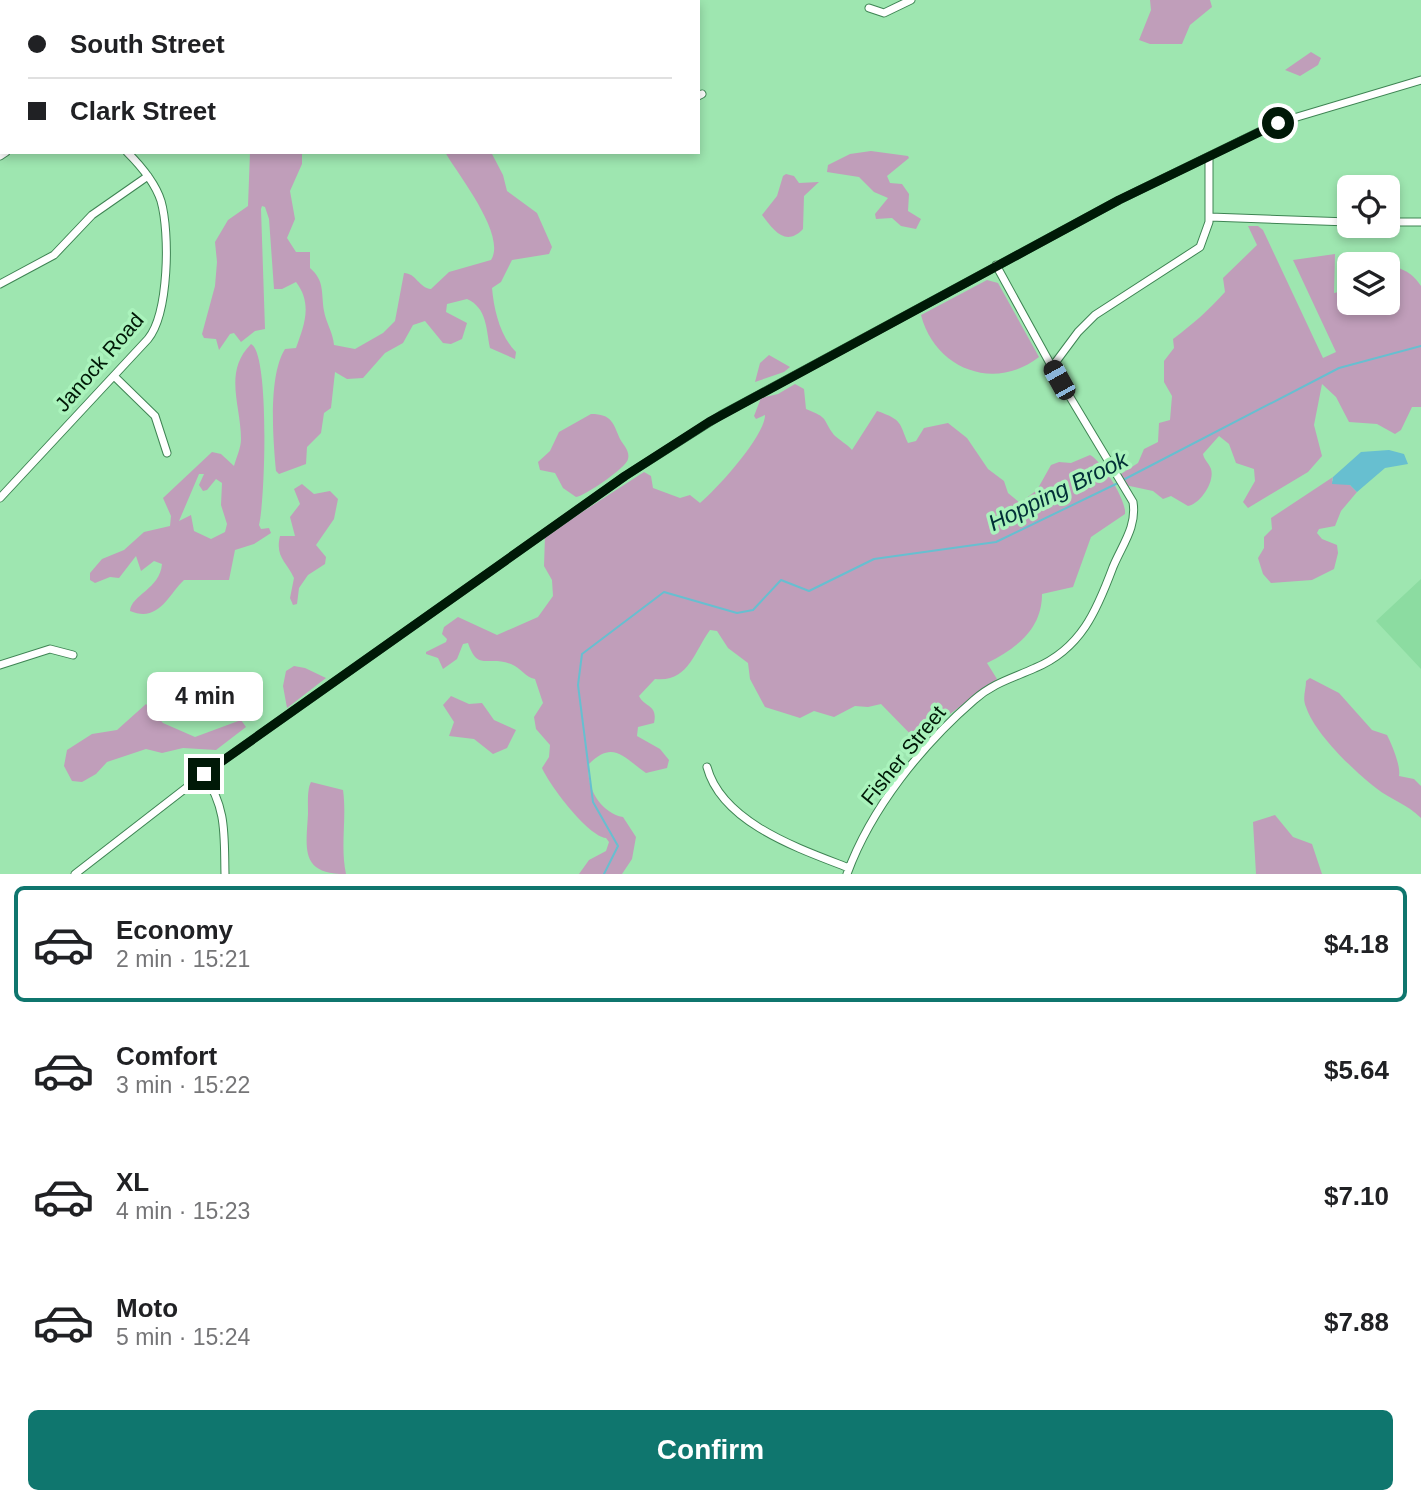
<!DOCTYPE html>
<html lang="en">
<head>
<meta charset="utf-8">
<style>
  :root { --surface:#fff; --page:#f6f6f6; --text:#202124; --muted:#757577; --line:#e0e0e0; --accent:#0f766e }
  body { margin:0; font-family:Arial,sans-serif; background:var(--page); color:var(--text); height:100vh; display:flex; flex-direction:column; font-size:26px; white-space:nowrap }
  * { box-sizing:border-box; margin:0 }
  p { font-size:23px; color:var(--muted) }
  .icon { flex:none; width:38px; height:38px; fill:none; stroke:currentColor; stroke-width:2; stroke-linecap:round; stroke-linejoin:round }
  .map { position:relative; height:874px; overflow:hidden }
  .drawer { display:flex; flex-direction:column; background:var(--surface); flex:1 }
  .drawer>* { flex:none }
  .banner { position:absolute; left:0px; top:0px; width:700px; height:154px; box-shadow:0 4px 10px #0003; display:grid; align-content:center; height:154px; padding:0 28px; background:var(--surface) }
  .buttons { position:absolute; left:1337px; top:175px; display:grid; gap:14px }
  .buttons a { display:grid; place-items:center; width:63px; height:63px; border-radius:10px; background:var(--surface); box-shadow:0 4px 10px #0003; font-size:35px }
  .end { position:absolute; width:32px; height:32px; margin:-16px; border:9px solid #001907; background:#fff; box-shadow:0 0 0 4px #fff }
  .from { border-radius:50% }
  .bubble { position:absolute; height:49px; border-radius:10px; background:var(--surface); box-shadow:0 4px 10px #0003; font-size:23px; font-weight:800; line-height:49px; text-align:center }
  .car { position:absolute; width:21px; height:42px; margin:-21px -10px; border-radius:9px; box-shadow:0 0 5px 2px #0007; background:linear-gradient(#222 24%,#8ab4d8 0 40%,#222 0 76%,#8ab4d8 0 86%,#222 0) }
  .banner b { display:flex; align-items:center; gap:24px; height:66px; font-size:26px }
  .banner b+b { border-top:2px solid var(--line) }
  .banner i { width:18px; height:18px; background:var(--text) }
  ul { padding:12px 0 0; list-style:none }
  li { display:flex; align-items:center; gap:21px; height:116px; margin:0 14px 10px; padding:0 14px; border:4px solid transparent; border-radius:10px }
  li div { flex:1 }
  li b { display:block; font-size:26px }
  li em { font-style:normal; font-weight:800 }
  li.active { border-color:var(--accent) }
  li>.icon { width:63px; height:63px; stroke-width:1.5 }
  .cta { display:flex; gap:14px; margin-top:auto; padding:14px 28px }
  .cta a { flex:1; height:80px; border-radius:10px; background:var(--accent); color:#fff; font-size:28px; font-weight:800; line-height:80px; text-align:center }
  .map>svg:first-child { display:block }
  .built { fill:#8cdca1 }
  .green { fill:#c09eba; fill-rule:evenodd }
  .water { fill:#67bfd0 }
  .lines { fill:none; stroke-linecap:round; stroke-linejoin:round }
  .stream { stroke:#67bfd0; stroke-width:2 }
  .street-casing { stroke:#3e8453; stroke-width:9 }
  .street { stroke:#fff; stroke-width:7 }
  .route { stroke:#001907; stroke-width:9 }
  .labels { text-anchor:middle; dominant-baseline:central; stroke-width:7; stroke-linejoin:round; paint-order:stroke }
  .street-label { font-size:21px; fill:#001907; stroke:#aaf3bc }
  .water-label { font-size:23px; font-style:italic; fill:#022f37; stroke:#aaf3bc }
</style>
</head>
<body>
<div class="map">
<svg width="1421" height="874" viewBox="0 0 1421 874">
  <rect width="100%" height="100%" fill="#9ee6b0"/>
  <path class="built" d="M1421 579V669L1376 621Z"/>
  <path class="green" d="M1150 0H1210L1212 7 1190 25 1182 44H1150L1139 40 1151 10Z
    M1311 52 1321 58 1318 65 1300 76 1285 70Z
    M871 151 908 156 909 158 887 176 890 183 902 184 909 194 908 211 921 219 916 229 901 226 892 218 876 219 875 214 888 198 874 192 859 177 827 172 828 165 850 154Z
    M250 152H302V164L290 191 295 219 287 238 296 252H310V268C325 281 321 293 324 311 326 323 333 332 334 345L355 349 383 333 395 321 404 273C416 273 419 288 431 289L449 272 491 260C507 235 458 175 445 152H491L503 175 507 191 537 213 552 247 549 254 512 260 501 282 492 288C494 310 500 336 516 352L515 359 490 348C486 328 487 308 467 299L447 304 446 312 467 323 462 339 451 344 443 343 425 321 413 325 403 343 385 353 363 378 347 379 335 372 331 408 324 413 321 433 307 447 306 464 279 474 276 471C273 439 268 376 285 349L296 348C304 326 313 304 296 282L282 289H274L269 219 265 207 262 206 261 209 265 329 255 331 241 342 234 333 230 334 219 350 216 339 204 338 202 334 215 286 217 262 215 242 228 220 248 206Z
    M786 174 794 176 799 183 819 182 804 196 803 229C786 247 774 231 762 215L777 196 783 176Z
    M1248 226H1258L1263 230 1323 358 1336 352 1293 260 1335 254 1334 293 1349 290V303H1388V265C1403 269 1412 272 1421 286V407H1412L1401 430 1395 434 1377 424 1349 422 1336 397 1322 384 1314 425 1322 456 1308 472 1248 508 1243 502 1255 481 1254 469 1236 463 1229 444 1219 436 1203 454C1204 460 1209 463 1211 469 1215 482 1200 504 1188 506L1171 496 1163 499 1153 491 1125 485 1121 474 1138 463 1144 449 1158 442 1159 423 1170 420 1172 396 1164 382V361L1174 348 1173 339C1193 324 1209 310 1225 292L1223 278 1257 245Z
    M987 280 998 283 1039 357C994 392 935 369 921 315Z
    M251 344C270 353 265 502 259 525L261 529 269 528 271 533 254 544 235 550 229 580H184C168 595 159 623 130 611 131 595 160 589 162 564L154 561 141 571 136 556 119 578 110 577 95 583 90 580V573L102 559 124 550 144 532 170 526 171 516 163 498 212 452 221 454 234 466C236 458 241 448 241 439 241 405 223 372 251 344ZM199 474H204L199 485 203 491 207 490 216 479 222 483 221 505 227 524 225 532 211 539 194 531 191 515 179 521Z
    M769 355 790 367 784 372 755 382 760 363Z
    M795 384 804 389 806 409C830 419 821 417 834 435 839 440 847 444 852 450L877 411C903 420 899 423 908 443L916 441 924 428 948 423 967 438 988 469 1004 481 1008 493 1020 503 1037 490 1051 465 1059 462 1071 463 1090 455C1102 461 1127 501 1125 514L1091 537 1073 587 1042 594C1042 629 1017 648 987 663L997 679 946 717 922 746 881 704 868 707 855 706 834 717 814 711 800 718 765 707 750 679 748 663 728 648 717 631 710 630C694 652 688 683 655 679L639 696C645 708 658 704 654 723L638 727 637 736 660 749 669 760 667 768 646 773C626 760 614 738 589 764 585 787 601 813 623 817L636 837 632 859 622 874H579L589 860 606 851 609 842 606 838C588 836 550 786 542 768L549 757 550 745 536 729 534 717 543 703 535 679C525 677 521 668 511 664 487 655 478 672 468 643L463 644 457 659 443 669 438 658 426 654V652L446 642 447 639 442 634 444 627 458 617 497 635 538 617 553 596 552 580 544 566 545 536 644 472 651 476 653 488 680 498 690 495 700 503C717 489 765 436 765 415L756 419 754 416 761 398 778 394Z
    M591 414C612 414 613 423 620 439 624 446 630 451 628 459 627 467 585 496 576 497L563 488 555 473 540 470 538 462 550 451 559 432Z
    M1333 477 1332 481 1350 485 1357 492 1341 511 1335 526 1319 529 1317 533 1322 539 1337 545 1338 553 1334 569 1312 580 1271 583 1263 574 1258 558 1264 548V537L1272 529 1271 518Z
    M302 484 314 494 330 491 338 499 334 519 316 545 326 557 325 564 308 575 299 588 297 604 293 605 290 598 294 578C286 561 275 557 280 536H295L290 517 300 504 294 489Z
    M294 666 305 668 326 678 287 708 283 686 286 671Z
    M1310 678 1339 693 1372 730 1387 735C1392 745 1401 766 1399 776L1414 779 1421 786V818C1407 804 1391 800 1376 788 1354 771 1315 734 1306 707 1302 698 1306 690 1306 681Z
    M451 696 469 704 482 703 494 720 516 730 507 748 493 754 474 739 449 736 454 722 443 705Z
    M146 704 163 723 195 737 241 720 246 727 216 750 183 748 162 753 146 749 107 762 96 774 82 782 72 781 64 766 67 750 92 734 117 730Z
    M311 782 343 790C347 818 340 846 346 874 300 874 306 849 308 814 308 804 307 789 311 782Z
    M1275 815 1293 837 1312 844 1322 874H1256L1253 822Z"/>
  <path class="water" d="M1389 450 1404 454 1408 464 1385 468 1357 492 1350 485 1332 484 1333 477 1361 452Z"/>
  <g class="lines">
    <path class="stream" d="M1123 480 1339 368 1421 346
      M604 874 618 846 593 802 578 685 582 654 664 592 737 613 753 610 781 580 809 591 874 559 996 542 1118 483"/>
    <g class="street-casing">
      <path id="street" d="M526 0 527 2
        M617 2V0
        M869 8 884 13 911 0
        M0 62 2 63
        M698 96 702 94
        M0 156 6 152
        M1210 217 1349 222
        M1388 222H1421
        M996 265 1052 367
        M0 284 54 255 92 215 148 176
        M114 376 155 416 167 453
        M0 498 148 339C169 313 170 233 161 201 155 182 141 166 127 152
        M0 665 50 649 73 655
        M707 767C722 823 800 849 849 868
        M204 774C227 809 224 834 225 874
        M75 874 204 774 625 476 721 415 1119 200 1277 123 1421 80
        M847 874C871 808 922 745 974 700 993 683 1013 678 1035 668 1081 649 1097 610 1113 567 1122 545 1137 527 1133 502L1052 367 1078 332 1095 315 1200 247 1209 222V158"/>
    </g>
    <use href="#street" class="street"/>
  </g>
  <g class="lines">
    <path class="route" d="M204 774 625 476 709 422 1119 200 1278 123"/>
  </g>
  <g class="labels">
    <g class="street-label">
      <text transform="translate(99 362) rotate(-49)">Janock Road</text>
      <text transform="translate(903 755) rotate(-51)">Fisher Street</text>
    </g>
    <g class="water-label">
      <text transform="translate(1058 491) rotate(-26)">Hopping Brook</text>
    </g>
  </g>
</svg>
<div class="buttons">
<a><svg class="icon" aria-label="locate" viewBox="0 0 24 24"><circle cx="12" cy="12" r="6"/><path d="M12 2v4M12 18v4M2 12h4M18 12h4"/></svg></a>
<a><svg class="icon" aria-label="layers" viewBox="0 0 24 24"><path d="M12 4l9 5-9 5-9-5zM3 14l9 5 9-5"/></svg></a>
</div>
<i class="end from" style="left:1278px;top:123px"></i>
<i class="end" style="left:204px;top:774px"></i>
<div class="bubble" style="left:147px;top:672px;width:116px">4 min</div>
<i class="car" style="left:1059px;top:380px;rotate:331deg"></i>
<div class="banner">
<b><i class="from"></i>South Street</b>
<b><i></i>Clark Street</b>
</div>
</div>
<section class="drawer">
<ul>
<li class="active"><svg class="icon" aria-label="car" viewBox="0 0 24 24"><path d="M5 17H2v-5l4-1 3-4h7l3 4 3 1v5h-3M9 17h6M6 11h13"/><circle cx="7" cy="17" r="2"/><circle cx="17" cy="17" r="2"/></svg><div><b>Economy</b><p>2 min · 15:21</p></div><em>$4.18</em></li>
<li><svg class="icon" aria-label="car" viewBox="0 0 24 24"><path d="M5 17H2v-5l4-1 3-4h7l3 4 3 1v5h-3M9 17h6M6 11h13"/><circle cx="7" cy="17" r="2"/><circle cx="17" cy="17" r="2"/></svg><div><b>Comfort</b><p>3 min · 15:22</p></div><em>$5.64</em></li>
<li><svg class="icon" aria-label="car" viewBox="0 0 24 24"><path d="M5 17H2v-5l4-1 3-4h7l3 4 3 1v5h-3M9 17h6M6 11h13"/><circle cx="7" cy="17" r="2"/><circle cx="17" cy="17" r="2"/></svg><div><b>XL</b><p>4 min · 15:23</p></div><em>$7.10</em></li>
<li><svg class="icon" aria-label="car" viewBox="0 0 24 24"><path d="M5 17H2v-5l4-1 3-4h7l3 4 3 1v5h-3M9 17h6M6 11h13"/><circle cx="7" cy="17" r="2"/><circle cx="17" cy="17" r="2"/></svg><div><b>Moto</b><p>5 min · 15:24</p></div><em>$7.88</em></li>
</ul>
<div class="cta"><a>Confirm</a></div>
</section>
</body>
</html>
